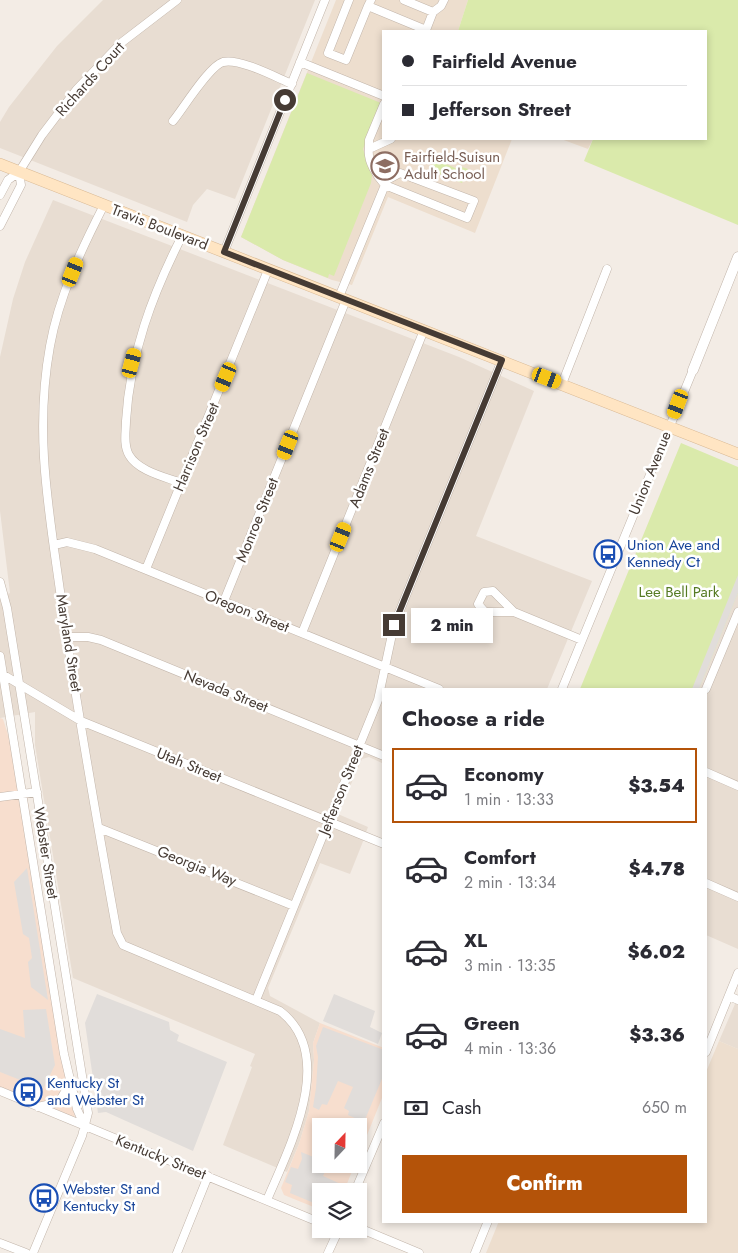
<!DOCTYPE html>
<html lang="en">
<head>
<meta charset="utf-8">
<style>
  :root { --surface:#fff; --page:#f7f7f7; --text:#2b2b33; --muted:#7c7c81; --line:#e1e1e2; --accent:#b45309 }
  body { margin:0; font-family:Jost,sans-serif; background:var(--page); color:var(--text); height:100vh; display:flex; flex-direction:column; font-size:19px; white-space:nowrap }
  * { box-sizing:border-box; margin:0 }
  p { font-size:16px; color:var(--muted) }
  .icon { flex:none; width:28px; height:28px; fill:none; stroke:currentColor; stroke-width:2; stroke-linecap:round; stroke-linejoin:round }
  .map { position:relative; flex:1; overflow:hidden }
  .panel { position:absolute; left:382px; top:688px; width:325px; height:535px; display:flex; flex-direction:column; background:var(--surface); border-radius:0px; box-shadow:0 2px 8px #0003 }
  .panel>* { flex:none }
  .banner { position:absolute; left:382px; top:30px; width:325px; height:110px; border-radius:0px; box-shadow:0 2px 8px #0003; display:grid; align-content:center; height:110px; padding:0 20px; background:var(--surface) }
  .needle { width:32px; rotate:22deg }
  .buttons { position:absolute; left:312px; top:1118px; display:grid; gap:10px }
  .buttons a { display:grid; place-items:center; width:55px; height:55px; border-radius:0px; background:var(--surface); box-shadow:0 2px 8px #0003; font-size:25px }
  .end { position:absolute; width:22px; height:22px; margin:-11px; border:6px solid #463b34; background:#fff; box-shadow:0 0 0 2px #fff }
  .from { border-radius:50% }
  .bubble { position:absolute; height:35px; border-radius:0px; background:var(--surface); box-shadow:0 2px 8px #0003; font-size:16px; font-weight:800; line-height:35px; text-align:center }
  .car { position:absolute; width:15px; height:30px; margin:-15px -8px; border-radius:6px; box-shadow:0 0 4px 1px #0007; background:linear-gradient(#f5c518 24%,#345 0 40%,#f5c518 0 76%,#345 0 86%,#f5c518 0) }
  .banner b { display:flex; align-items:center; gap:18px; height:48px; font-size:19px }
  .banner b+b { border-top:1px solid var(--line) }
  .banner i { width:12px; height:12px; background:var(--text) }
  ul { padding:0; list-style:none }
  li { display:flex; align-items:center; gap:15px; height:75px; margin:0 10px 8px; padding:0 10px; border:2px solid transparent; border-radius:0px }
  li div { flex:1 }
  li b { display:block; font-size:19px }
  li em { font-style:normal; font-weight:800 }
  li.on { border-color:var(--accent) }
  li>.icon { width:45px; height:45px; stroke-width:1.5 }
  h2 { padding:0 20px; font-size:22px; line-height:60px }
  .pay { display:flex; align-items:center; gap:12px; height:55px; padding:0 20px; font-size:19px }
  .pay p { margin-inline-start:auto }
  .cta { display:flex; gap:10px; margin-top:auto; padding:10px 20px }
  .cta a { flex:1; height:58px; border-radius:0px; background:var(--accent); color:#fff; font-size:20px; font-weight:800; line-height:58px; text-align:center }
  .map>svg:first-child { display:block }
  .residential { fill:#e8ddd2 }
  .commercial { fill:#f7dece }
  .education { fill:#eddece }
  .green { fill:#daeaab }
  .parking { fill:#e1ddda }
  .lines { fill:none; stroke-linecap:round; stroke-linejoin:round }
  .minor-casing { stroke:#c2b5aa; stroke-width:9 }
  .tertiary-casing { stroke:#c2b5aa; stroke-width:11 }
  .secondary-casing { stroke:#d9b994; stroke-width:12 }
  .minor { stroke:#fff; stroke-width:8 }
  .tertiary { stroke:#fff; stroke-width:10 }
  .secondary { stroke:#ffe5c3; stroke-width:11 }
  .route { stroke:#463b34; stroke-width:6 }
  .labels { text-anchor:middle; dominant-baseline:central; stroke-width:5; stroke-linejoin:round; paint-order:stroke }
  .street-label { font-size:15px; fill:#463b34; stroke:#fff }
  .education-label { font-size:15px; fill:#785e54; stroke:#fff; text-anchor:start }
  .transit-label { font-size:15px; fill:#164399; stroke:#fff; text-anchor:start }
  .park-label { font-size:15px; fill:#567b24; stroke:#fff }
</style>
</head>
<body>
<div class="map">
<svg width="738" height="1253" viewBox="0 0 738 1253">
  <rect width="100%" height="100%" fill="#f3ece5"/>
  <path class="residential" d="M103 0H315L235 199 207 189 193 205 187 222 0 148V122L9 107 57 46Z
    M53 200 459 357 534 391 476 536 592 581 547 689H384V764L369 757 362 759 338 814 368 827 362 844 350 874 320 863 268 988 270 996 320 1023 313 1043 314 1060 309 1111 299 1144 287 1172 223 1145 252 1067 250 1066 255 1054 73 978 35 745V712L0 718V597L10 593 0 511V357L13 299 25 262Z
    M738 593V949L706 935V689H699Z
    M738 997V1049L719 1041Z"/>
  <path class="commercial" d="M0 718 3 719 27 795 75 1118 0 1088Z
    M320 1023 384 1048V1093L359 1155V1126H321V1164H355L344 1191H321V1210L284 1195 281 1188 299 1144 309 1111 314 1060 313 1043Z"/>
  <path class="education" d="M336 0H468L458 31H384V139H512L475 233 388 197 352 285 332 280 283 260 241 237Z
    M561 139H593L588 149Z
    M719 1041 738 1049V1253H486L499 1221H706V1072Z"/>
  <path class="green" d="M468 0H738V225L584 161 593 139H706V31H458Z
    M307 73 381 103 363 149 372 175 371 183 334 276 329 274 328 278 283 260 241 237Z
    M434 159 460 170 462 167 468 169 462 183 430 170Z
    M681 443 738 467V593L699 689H580Z"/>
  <path class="parking" d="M738 575V593L699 689H692Z
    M27 868 48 1000 31 987 28 962 32 958 29 938 23 934 14 882Z
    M97 994 169 1022 170 1030 179 1035 177 1041 227 1062 193 1151 106 1112 98 1113 85 1023Z
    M334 994 375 1011 370 1027 382 1033 378 1044 323 1021Z
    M46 1009 55 1065 43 1089 0 1072V1029L25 1038 23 1010Z
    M323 1027 384 1050V1074L364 1122 348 1115 349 1111 344 1108 353 1087 338 1081 327 1105 322 1104 319 1110 313 1107 316 1088 318 1057 316 1046Z
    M301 1152 321 1160 326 1169 323 1176 343 1185 340 1191H321V1206L290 1193 292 1185 285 1182 291 1167 298 1169 302 1159Z"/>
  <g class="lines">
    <g class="minor-casing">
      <path id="minor" d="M349 0 328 53 346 60 368 6
        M371 0 368 6 426 30 433 12 441 6 444 0
        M404 0 433 12
        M300 62 384 96
        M384 104 369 140V149L391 139
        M173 121C183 109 209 66 223 62 240 58 275 77 292 84
        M400 173 474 201 467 218 385 185 387 180Z
        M0 195 8 180 19 172 42 135 77 89 121 43 177 0
        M104 205C81 250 59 296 50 346 34 434 49 511 61 598 77 710 97 822 117 933L123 945 280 1011C338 1055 289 1148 267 1200
        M0 226 21 185 19 172
        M224 252 325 0
        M339 297 385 185C377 176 367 161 369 149
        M562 384 607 269
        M181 483C165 477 138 471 129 455 123 445 126 431 126 421 130 354 152 295 182 236
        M54 545 67 542 95 549 439 689
        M146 569 268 270
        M0 582 7 608 88 1113 82 1136 33 1253
        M224 601 346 300
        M514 612H485L478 604 484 592 493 591 514 612 582 640
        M302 633 424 330
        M67 637H88L101 640 384 756
        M0 656 64 1054 77 1109 84 1125
        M2 674 81 721 384 844
        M562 689 693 370
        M706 689 738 612
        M706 772 738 786
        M0 797 37 792
        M99 828 294 906
        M706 883 738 897
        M729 996 738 1000
        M256 1000 378 700 394 625 502 360
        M706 1052 738 973
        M0 1091 321 1223
        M38 1107 59 1102 70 1083
        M355 1191 384 1123
        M359 1228 419 1253
        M0 1243 26 1253
        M177 1253 208 1176
        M328 1253 339 1229
        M475 1253 488 1221"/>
    </g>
    <g class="tertiary-casing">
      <path id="tertiary" d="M693 370 738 257"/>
    </g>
    <g class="secondary-casing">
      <path id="secondary" d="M0 164 738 454"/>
    </g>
    <use href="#minor" class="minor"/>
    <use href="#tertiary" class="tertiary"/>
    <use href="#secondary" class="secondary"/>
  </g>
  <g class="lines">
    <path class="route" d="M285 100 224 252 502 360 394 625"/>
  </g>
  <defs>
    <g id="school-ring" transform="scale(1.4375)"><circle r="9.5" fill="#fff" stroke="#8d6e63" stroke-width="1.5"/><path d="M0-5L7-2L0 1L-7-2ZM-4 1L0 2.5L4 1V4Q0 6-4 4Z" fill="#8d6e63"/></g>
    <g id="bus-ring" transform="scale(1.4375)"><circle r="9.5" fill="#fff" stroke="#1a4fb4" stroke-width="1.5"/><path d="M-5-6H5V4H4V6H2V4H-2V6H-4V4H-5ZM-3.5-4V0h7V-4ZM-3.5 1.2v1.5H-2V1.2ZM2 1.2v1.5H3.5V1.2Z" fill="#1a4fb4"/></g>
  </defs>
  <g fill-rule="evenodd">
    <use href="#school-ring" x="385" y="166"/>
    <use href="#bus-ring" x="608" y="554"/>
    <use href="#bus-ring" x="28" y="1092"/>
    <use href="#bus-ring" x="44" y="1198"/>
  </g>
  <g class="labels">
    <g class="street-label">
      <text transform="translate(90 79) rotate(-48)">Richards Court</text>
      <text transform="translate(160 227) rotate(21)">Travis Boulevard</text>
      <text transform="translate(196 447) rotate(-67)">Harrison Street</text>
      <text transform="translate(369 468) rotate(-68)">Adams Street</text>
      <text transform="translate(650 473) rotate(-68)">Union Avenue</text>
      <text transform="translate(257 520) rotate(-68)">Monroe Street</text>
      <text transform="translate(247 611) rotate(22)">Oregon Street</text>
      <text transform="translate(69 643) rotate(81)">Maryland Street</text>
      <text transform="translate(226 691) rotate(22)">Nevada Street</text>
      <text transform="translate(189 765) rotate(22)">Utah Street</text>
      <text transform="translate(341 790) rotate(-68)">Jefferson Street</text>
      <text transform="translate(46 853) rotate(81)">Webster Street</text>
      <text transform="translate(197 866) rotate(22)">Georgia Way</text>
      <text transform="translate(161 1157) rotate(22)">Kentucky Street</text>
    </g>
    <g class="education-label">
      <text x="404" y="157">Fairfield-Suisun<tspan x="404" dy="17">Adult School</tspan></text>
    </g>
    <g class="transit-label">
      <text x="627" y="545">Union Ave and<tspan x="627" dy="17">Kennedy Ct</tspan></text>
      <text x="47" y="1083">Kentucky St<tspan x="47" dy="17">and Webster St</tspan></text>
      <text x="63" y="1189">Webster St and<tspan x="63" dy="17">Kentucky St</tspan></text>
    </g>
    <g class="park-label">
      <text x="679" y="592">Lee Bell Park</text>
    </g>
  </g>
</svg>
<div class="buttons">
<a><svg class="needle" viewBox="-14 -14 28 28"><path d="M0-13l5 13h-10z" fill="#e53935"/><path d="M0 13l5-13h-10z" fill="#7c7c81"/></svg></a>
<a><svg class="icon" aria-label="layers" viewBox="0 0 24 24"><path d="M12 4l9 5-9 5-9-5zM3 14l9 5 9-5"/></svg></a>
</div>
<i class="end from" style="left:285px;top:100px"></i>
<i class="end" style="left:394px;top:625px"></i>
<div class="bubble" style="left:411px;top:608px;width:82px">2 min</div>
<i class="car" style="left:73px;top:272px;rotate:22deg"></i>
<i class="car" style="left:132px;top:363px;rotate:15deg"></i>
<i class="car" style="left:226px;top:377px;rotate:203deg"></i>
<i class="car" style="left:547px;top:378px;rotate:111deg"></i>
<i class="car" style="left:678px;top:404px;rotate:201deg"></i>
<i class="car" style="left:288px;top:445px;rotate:202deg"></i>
<i class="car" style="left:341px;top:537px;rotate:22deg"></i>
<div class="banner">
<b><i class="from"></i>Fairfield Avenue</b>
<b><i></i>Jefferson Street</b>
</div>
<section class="panel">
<h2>Choose a ride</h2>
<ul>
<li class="on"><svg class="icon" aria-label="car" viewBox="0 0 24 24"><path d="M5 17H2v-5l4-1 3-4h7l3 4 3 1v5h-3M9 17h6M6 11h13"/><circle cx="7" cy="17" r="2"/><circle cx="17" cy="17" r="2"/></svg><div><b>Economy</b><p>1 min · 13:33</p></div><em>$3.54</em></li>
<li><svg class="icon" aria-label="car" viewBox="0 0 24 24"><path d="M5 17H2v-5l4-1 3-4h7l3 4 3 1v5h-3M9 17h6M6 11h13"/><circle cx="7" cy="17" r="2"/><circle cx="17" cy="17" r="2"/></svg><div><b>Comfort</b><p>2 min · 13:34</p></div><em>$4.78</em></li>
<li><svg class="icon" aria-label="car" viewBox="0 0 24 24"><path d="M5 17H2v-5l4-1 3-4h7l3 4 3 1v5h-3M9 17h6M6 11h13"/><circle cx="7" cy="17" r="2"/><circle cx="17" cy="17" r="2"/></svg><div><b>XL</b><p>3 min · 13:35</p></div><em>$6.02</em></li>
<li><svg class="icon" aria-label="car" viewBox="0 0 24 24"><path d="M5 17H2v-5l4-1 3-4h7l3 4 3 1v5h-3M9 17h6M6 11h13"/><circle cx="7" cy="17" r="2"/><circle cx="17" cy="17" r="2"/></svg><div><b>Green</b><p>4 min · 13:36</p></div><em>$3.36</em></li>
</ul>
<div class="pay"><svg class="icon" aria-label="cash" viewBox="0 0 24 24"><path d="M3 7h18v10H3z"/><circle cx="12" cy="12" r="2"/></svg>Cash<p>650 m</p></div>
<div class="cta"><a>Confirm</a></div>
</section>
</div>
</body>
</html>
